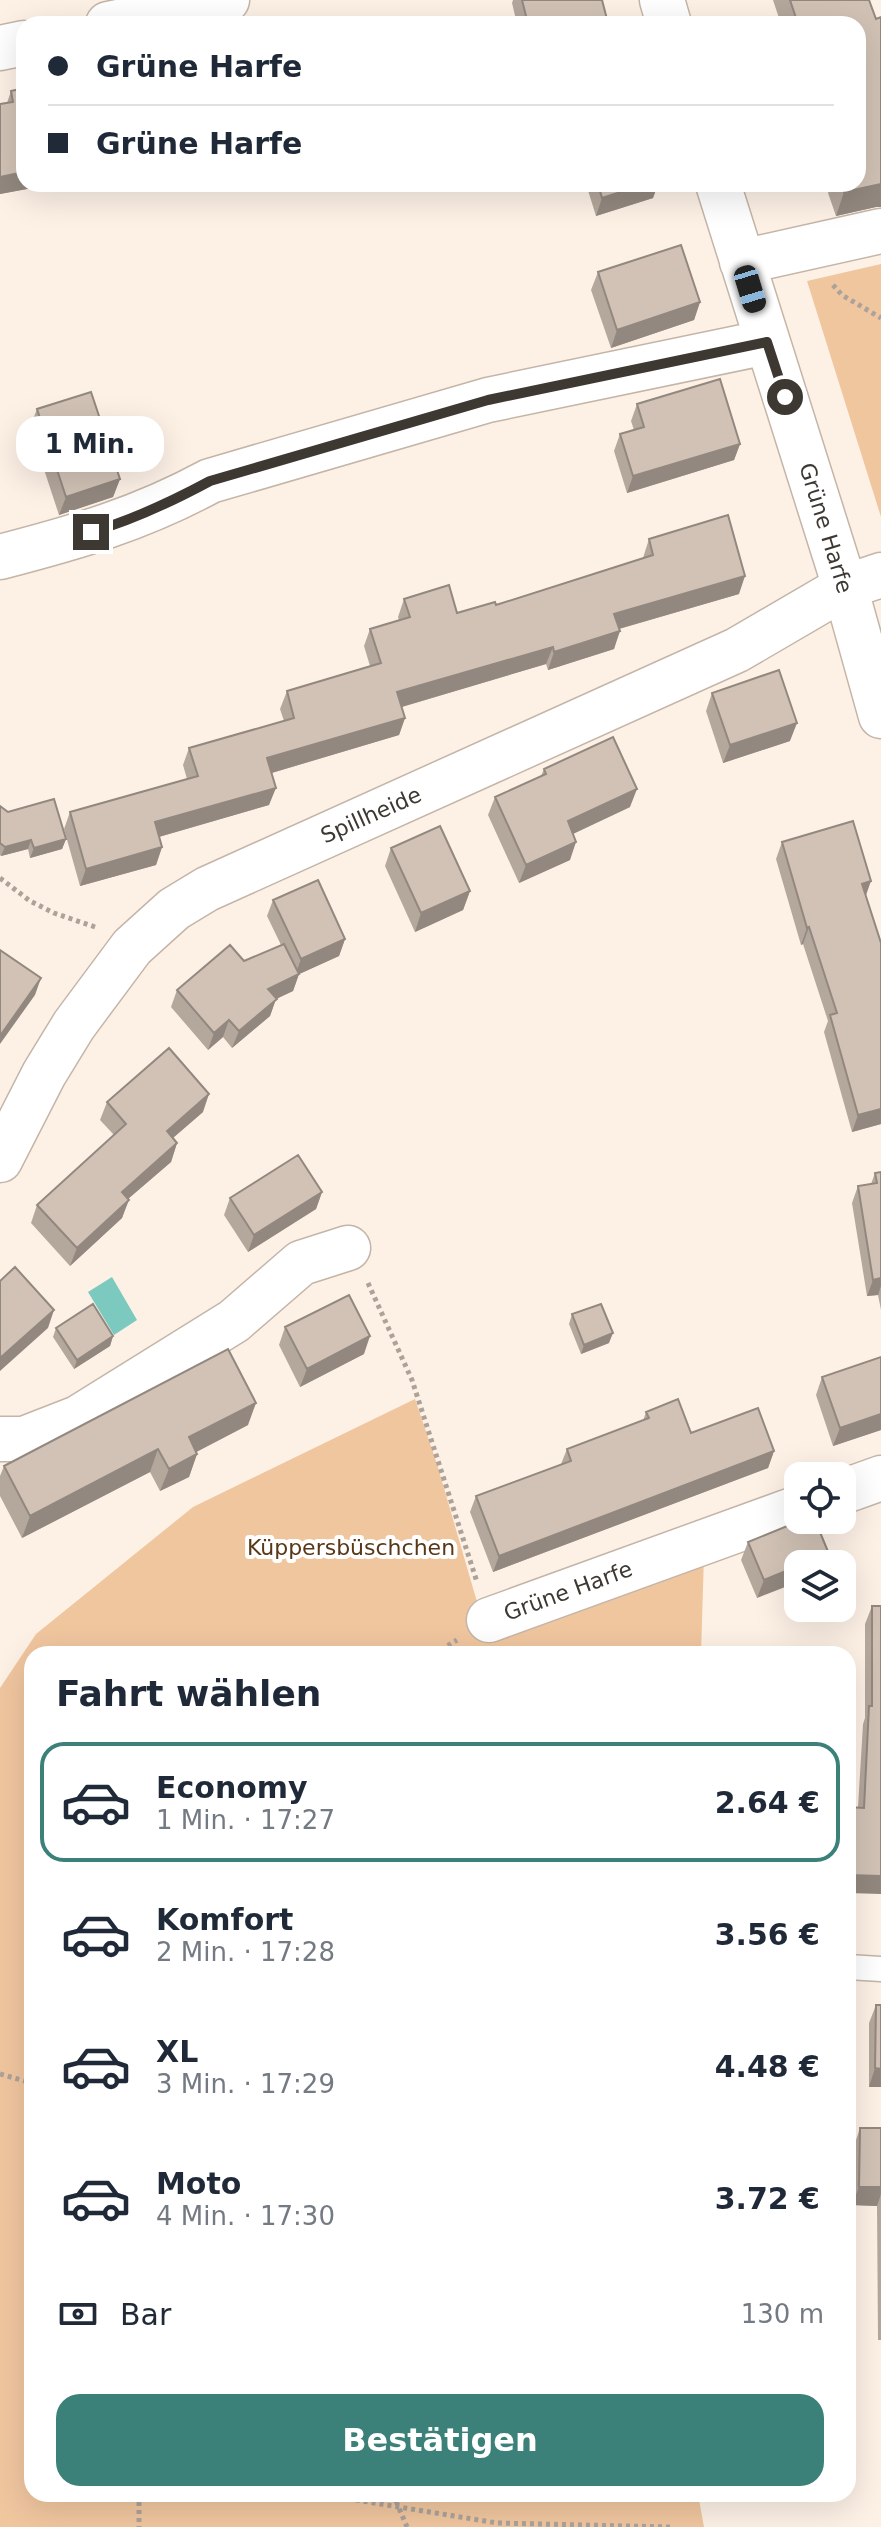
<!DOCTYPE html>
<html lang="de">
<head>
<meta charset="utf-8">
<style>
  :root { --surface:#fff; --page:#f2f2f3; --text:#1f2937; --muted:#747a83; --line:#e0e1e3; --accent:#3b8179 }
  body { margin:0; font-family:"DejaVu Sans",sans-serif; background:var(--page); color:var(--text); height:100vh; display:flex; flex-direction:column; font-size:30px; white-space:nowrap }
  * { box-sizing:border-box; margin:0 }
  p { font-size:26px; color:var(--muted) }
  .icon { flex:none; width:44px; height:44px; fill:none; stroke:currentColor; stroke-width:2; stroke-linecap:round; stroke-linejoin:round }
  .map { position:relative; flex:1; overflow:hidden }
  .drawer { position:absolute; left:24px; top:1646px; width:832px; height:856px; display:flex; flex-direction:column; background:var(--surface); border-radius:24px; box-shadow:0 8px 32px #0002 }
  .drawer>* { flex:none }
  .banner { position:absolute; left:16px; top:16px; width:850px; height:176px; border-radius:24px; box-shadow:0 8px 32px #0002; display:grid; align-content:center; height:176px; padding:0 32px; background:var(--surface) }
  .buttons { position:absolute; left:784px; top:1462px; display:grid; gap:16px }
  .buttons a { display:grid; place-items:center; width:72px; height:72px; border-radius:16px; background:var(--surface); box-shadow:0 8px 32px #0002; font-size:40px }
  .end { position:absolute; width:36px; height:36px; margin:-18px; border:10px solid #3e3832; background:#fff; box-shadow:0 0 0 4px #fff }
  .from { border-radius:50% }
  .bubble { position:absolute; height:56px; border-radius:24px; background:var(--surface); box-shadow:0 8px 32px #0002; font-size:26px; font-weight:700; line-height:56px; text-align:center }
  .car { position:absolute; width:24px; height:48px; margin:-24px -12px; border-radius:10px; box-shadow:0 0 6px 2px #0007; background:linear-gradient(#222 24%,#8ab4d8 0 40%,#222 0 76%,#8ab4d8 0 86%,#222 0) }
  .banner b { display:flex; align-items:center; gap:28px; height:76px; font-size:30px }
  .banner b+b { border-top:2px solid var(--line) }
  .banner i { width:20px; height:20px; background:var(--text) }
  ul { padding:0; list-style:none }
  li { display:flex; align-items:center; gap:24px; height:120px; margin:0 16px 12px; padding:0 16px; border:4px solid transparent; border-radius:24px }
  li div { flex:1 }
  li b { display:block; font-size:30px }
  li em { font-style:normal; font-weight:700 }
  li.current { border-color:var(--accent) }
  li>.icon { width:72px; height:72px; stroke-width:1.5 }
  h2 { padding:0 32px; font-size:36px; line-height:96px }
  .pay { display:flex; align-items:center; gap:20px; height:88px; padding:0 32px; font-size:30px }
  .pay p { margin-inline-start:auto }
  .primary-button { display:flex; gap:16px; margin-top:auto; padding:16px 32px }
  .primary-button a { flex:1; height:92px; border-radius:24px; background:var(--accent); color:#fff; font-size:32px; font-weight:700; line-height:92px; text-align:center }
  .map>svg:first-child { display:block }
  .green { fill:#f0c69f }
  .water { fill:#7bc9bf }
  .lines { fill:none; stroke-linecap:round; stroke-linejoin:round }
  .service-casing { stroke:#c4b5a8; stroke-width:27 }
  .minor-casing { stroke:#c4b5a8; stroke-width:47 }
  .path { stroke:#aca299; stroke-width:5; stroke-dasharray:4 4; stroke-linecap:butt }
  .service { stroke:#fff; stroke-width:24 }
  .minor { stroke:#fff; stroke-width:44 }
  .wall { fill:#b4a79c }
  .shaded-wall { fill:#92887f }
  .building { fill:#d1c2b5; stroke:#92887f; stroke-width:2 }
  .route { stroke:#3e3832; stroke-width:10 }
  .labels { text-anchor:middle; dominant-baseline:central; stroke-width:8; stroke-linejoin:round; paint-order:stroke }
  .street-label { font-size:22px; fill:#3e3832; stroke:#fff }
  .park-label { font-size:22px; fill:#583816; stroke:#fff }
</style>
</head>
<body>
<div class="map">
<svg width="881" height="2527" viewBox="0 0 881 2527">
  <rect width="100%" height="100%" fill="#fdf1e6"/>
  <path class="green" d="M881 264V517L807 281Z
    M415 1399 437 1464 482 1619 704 1555 701 1654H32V2494H698L704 2527H0V1688L36 1634 193 1507Z"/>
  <path class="water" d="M112 1277 137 1320 114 1335 88 1292Z"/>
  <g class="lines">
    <g class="service-casing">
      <path id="service" d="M848 1967 881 1969"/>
    </g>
    <g class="minor-casing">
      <path id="minor" d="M662 0 669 24
        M108 24 227 0
        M0 48 24 43
        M718 184 845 587 881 716
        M742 262 881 231
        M0 557C77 537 140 519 210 481L488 400 767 342
        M0 1160 44 1074 74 1025 132 947 174 909 207 889 737 650 845 587 881 575
        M0 1439H24L78 1418 234 1321 301 1263 348 1248
        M842 1492 881 1478
        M489 1620 798 1508"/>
    </g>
    <path class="path" d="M833 285 842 295 881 318
      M0 878 30 901 54 913 98 928
      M368 1283 412 1380 477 1582
      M434 1654 457 1640
      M0 2074 32 2083
      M139 2494V2527
      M341 2494 356 2500 497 2523 670 2527
      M393 2494 407 2527"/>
    <use href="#service" class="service"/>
    <use href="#minor" class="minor"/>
  </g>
  <path class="wall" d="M513 0H602L607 24H517L512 3Z
    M773 0H869L876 19 881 17V207H876L836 216 828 193 831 186 830 184H858V24H781Z
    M11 91 54 184 0 194V104L7 103Z
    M586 184H658L653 198 596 216Z
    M598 272 700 302 694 320 611 348 591 290Z
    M637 404 740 444 734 460 627 493 614 451 620 434 634 430 631 421Z
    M37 409 120 479 113 497 59 515 30 427Z
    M649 539 739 594 619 629 614 649 548 670 546 664 402 707 405 718 399 735 272 773 269 805 159 837 162 847 156 865 80 886 64 829 70 812 187 779 183 765 189 748 284 721 280 709 287 691 370 666 364 646 370 629 399 620 398 617 404 599 457 613 496 605 643 558Z
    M712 693 790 741 723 763 706 711Z
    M544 769 630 807 573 834 570 860 519 883 488 815 495 797 541 776Z
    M0 806 8 812 66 839 62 849 30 858 28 849 1 856 0 855Z
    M782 842 866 896 881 1124 852 1132 824 1032 828 1021 803 944 801 945 776 859Z
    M391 848 470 891 463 910 415 932 385 866Z
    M273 900 345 939 339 956 299 974 293 991 276 999 270 1016 232 1048 223 1037 208 1050 171 1007 177 990 281 945 267 916Z
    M107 1102 203 1112 173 1138 177 1143 171 1162 128 1199 122 1218 70 1266 31 1223 37 1205 114 1135 100 1120Z
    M881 1172V1310L878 1295 867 1296 852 1203 858 1186 871 1184 875 1173Z
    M322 1192 316 1209 248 1252 224 1215 230 1198Z
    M572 1314 609 1343 581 1354 569 1324Z
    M285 1327 364 1354 300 1387 279 1345Z
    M56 1328 113 1336 110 1346 74 1369 53 1337Z
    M881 1357V1430L833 1446 816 1395 822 1377Z
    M646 1412 691 1433 774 1451 768 1468 493 1572 470 1512 476 1496 561 1464 567 1449 643 1421Z
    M248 1425 196 1452 197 1454 189 1477 160 1491 150 1472 22 1538 0 1496V1476L4 1466Z
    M802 1520 757 1598 741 1560 748 1542Z
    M872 1606 881 1894 858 1807 863 1724 865 1718V1624Z
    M876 2005 881 2087H869V2023Z
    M860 2128H881V2340H878L877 2206 852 2205 854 2146Z"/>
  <path class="shaded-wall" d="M24 172V184H54L0 194V177Z
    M646 184H658L653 198 596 216 602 198Z
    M881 184V207H876L836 216 844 192Z
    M700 302 694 320 611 348 617 330Z
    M740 444 734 460 627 493 633 476Z
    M120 479 113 497 59 515 66 497Z
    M745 576 739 594 608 632 614 614Z
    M620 631 614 649 548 670 554 652Z
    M553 647 546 664 391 710 397 692Z
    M405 718 399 735 261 776 267 758Z
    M797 723 790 741 723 763 730 745Z
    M276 788 269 805 148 840 155 822Z
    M637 789 630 807 562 839 568 821Z
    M66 839 62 849 30 858 34 848Z
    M31 840 28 849 1 856 5 847Z
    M576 842 570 860 519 883 526 865Z
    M162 847 156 865 80 886 86 869Z
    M871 881 865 898 862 884Z
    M470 891 463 910 415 932 421 913Z
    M809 927 803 944 801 945 807 928Z
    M345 939 339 956 295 976 301 959Z
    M299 974 293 991 276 999 270 1016 232 1048 239 1031 268 989Z
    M41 978 35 995 0 1044V1036Z
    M229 1020 223 1037 208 1050 214 1033Z
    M209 1094 203 1112 160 1149 167 1131Z
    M881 1109V1124L852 1132 858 1115Z
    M177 1143 171 1162 115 1210 122 1192Z
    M322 1192 316 1209 248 1252 254 1235Z
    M129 1200 122 1218 70 1266 77 1248Z
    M881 1278V1286L878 1295 867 1296 873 1280Z
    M54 1310 48 1328 0 1371V1358Z
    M613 1333 609 1343 581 1354 584 1345Z
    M113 1336 110 1346 74 1369 77 1360Z
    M370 1336 364 1354 300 1387 307 1369Z
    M256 1403 248 1425 181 1460 189 1437Z
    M881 1414V1430L833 1446 840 1428Z
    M158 1449 150 1472 22 1538 30 1516Z
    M774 1451 768 1468 493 1572 499 1556Z
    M197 1454 189 1477 160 1491 169 1469Z
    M829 1554 825 1564H803Z
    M798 1566V1582L757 1598 764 1580Z
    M848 1875 881 1876V1894L848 1893Z
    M875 2068 881 2069V2087H869Z
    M859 2187H881V2194L877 2206 852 2205Z"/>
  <path class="building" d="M522 0H602L608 23 528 24Z
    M790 0H869L876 19 881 17V184L844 192 841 184H858V24H798Z
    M357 21 358 24H343Z
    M24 88V172L0 177V104L13 102 11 91Z
    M598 184H646L602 198Z
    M681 245 700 302 617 330 598 272Z
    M720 379 740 444 633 476 620 434 644 427 637 404Z
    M91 392 120 479 66 497 37 409Z
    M728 515 745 576 614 614 620 631 554 652 553 647 397 692 405 718 267 758 276 788 155 822 162 847 86 869 70 812 198 776 189 748 294 718 287 691 381 663 370 629 410 617 404 599 449 585 457 613 495 602 496 605 653 555 649 539Z
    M779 670 797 723 730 745 712 693Z
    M613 737 637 789 568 821 576 842 526 865 495 797 546 774 544 769Z
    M54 799 66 839 34 848 31 840 5 847 0 843V806L8 812Z
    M853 821 871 881 862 884 881 943V1109L858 1115 830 1015 837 1013 809 927 807 928 782 842Z
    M440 826 470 891 421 913 391 848Z
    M318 880 345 939 301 959 273 900Z
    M284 944 299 974 268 989 277 999 239 1031 229 1020 214 1033 177 990 230 945 244 961Z
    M0 950 41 978 0 1036Z
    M169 1048 209 1094 167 1131 177 1143 122 1192 129 1200 77 1248 37 1205 126 1124 107 1102Z
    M298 1155 322 1192 254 1235 230 1198Z
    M881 1172V1278L873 1280 858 1186 877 1183 875 1173Z
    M15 1267 54 1310 0 1358V1281Z
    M349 1295 370 1336 307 1369 285 1327Z
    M93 1304 113 1336 77 1360 56 1328Z
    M601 1304 613 1333 584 1345 572 1314Z
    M228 1349 256 1403 189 1437 197 1454 169 1469 158 1449 30 1516 4 1466Z
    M881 1357V1414L840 1428 822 1377Z
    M678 1399 691 1433 758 1408 774 1451 499 1556 476 1496 571 1461 567 1449 649 1418 646 1412Z
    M802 1520H815L829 1554 803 1564H798V1566L764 1580 748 1542Z
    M872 1606H881V1876L848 1875V1807L864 1808 869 1706H872Z
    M876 2005H881V2069L875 2068Z
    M860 2128H881V2187H859Z"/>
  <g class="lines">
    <path class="route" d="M91 532C133 520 171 502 210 481L488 400 767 342 785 397"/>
  </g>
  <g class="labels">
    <g class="street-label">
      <text transform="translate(826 528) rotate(73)">Grüne Harfe</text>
      <text transform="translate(371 815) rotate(-24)">Spillheide</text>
      <text transform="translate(568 1591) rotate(-20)">Grüne Harfe</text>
    </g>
    <g class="park-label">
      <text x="351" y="1547">Küppersbüschchen</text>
    </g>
  </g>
</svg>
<div class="buttons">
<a><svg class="icon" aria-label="locate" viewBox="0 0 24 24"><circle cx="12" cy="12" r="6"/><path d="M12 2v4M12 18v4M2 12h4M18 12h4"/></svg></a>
<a><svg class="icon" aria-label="layers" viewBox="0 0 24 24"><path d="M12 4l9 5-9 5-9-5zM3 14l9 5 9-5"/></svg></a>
</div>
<i class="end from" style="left:785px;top:397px"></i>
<i class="end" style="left:91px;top:532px"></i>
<div class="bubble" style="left:16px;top:416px;width:148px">1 Min.</div>
<i class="car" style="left:750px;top:289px;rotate:163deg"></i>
<div class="banner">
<b><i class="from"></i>Grüne Harfe</b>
<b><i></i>Grüne Harfe</b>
</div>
<section class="drawer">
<h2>Fahrt wählen</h2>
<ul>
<li class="current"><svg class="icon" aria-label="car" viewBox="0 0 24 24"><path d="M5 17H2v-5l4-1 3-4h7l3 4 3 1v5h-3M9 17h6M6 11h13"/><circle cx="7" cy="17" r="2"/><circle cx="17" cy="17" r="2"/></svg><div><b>Economy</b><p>1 Min. · 17:27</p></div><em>2.64 €</em></li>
<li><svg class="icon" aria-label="car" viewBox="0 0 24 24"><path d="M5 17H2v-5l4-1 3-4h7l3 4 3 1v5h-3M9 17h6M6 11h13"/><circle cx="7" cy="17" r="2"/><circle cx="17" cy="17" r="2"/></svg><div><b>Komfort</b><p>2 Min. · 17:28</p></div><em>3.56 €</em></li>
<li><svg class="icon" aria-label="car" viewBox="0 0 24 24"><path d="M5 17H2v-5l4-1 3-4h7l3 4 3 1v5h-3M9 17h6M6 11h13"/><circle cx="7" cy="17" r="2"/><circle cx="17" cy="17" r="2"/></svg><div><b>XL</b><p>3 Min. · 17:29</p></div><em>4.48 €</em></li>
<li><svg class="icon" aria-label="car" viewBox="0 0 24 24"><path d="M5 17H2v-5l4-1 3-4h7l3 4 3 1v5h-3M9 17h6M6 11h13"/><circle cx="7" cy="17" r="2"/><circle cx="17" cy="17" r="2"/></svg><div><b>Moto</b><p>4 Min. · 17:30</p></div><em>3.72 €</em></li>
</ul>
<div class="pay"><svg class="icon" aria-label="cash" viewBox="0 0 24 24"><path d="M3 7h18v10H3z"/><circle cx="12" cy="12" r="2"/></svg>Bar<p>130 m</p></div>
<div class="primary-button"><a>Bestätigen</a></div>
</section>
</div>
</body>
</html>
